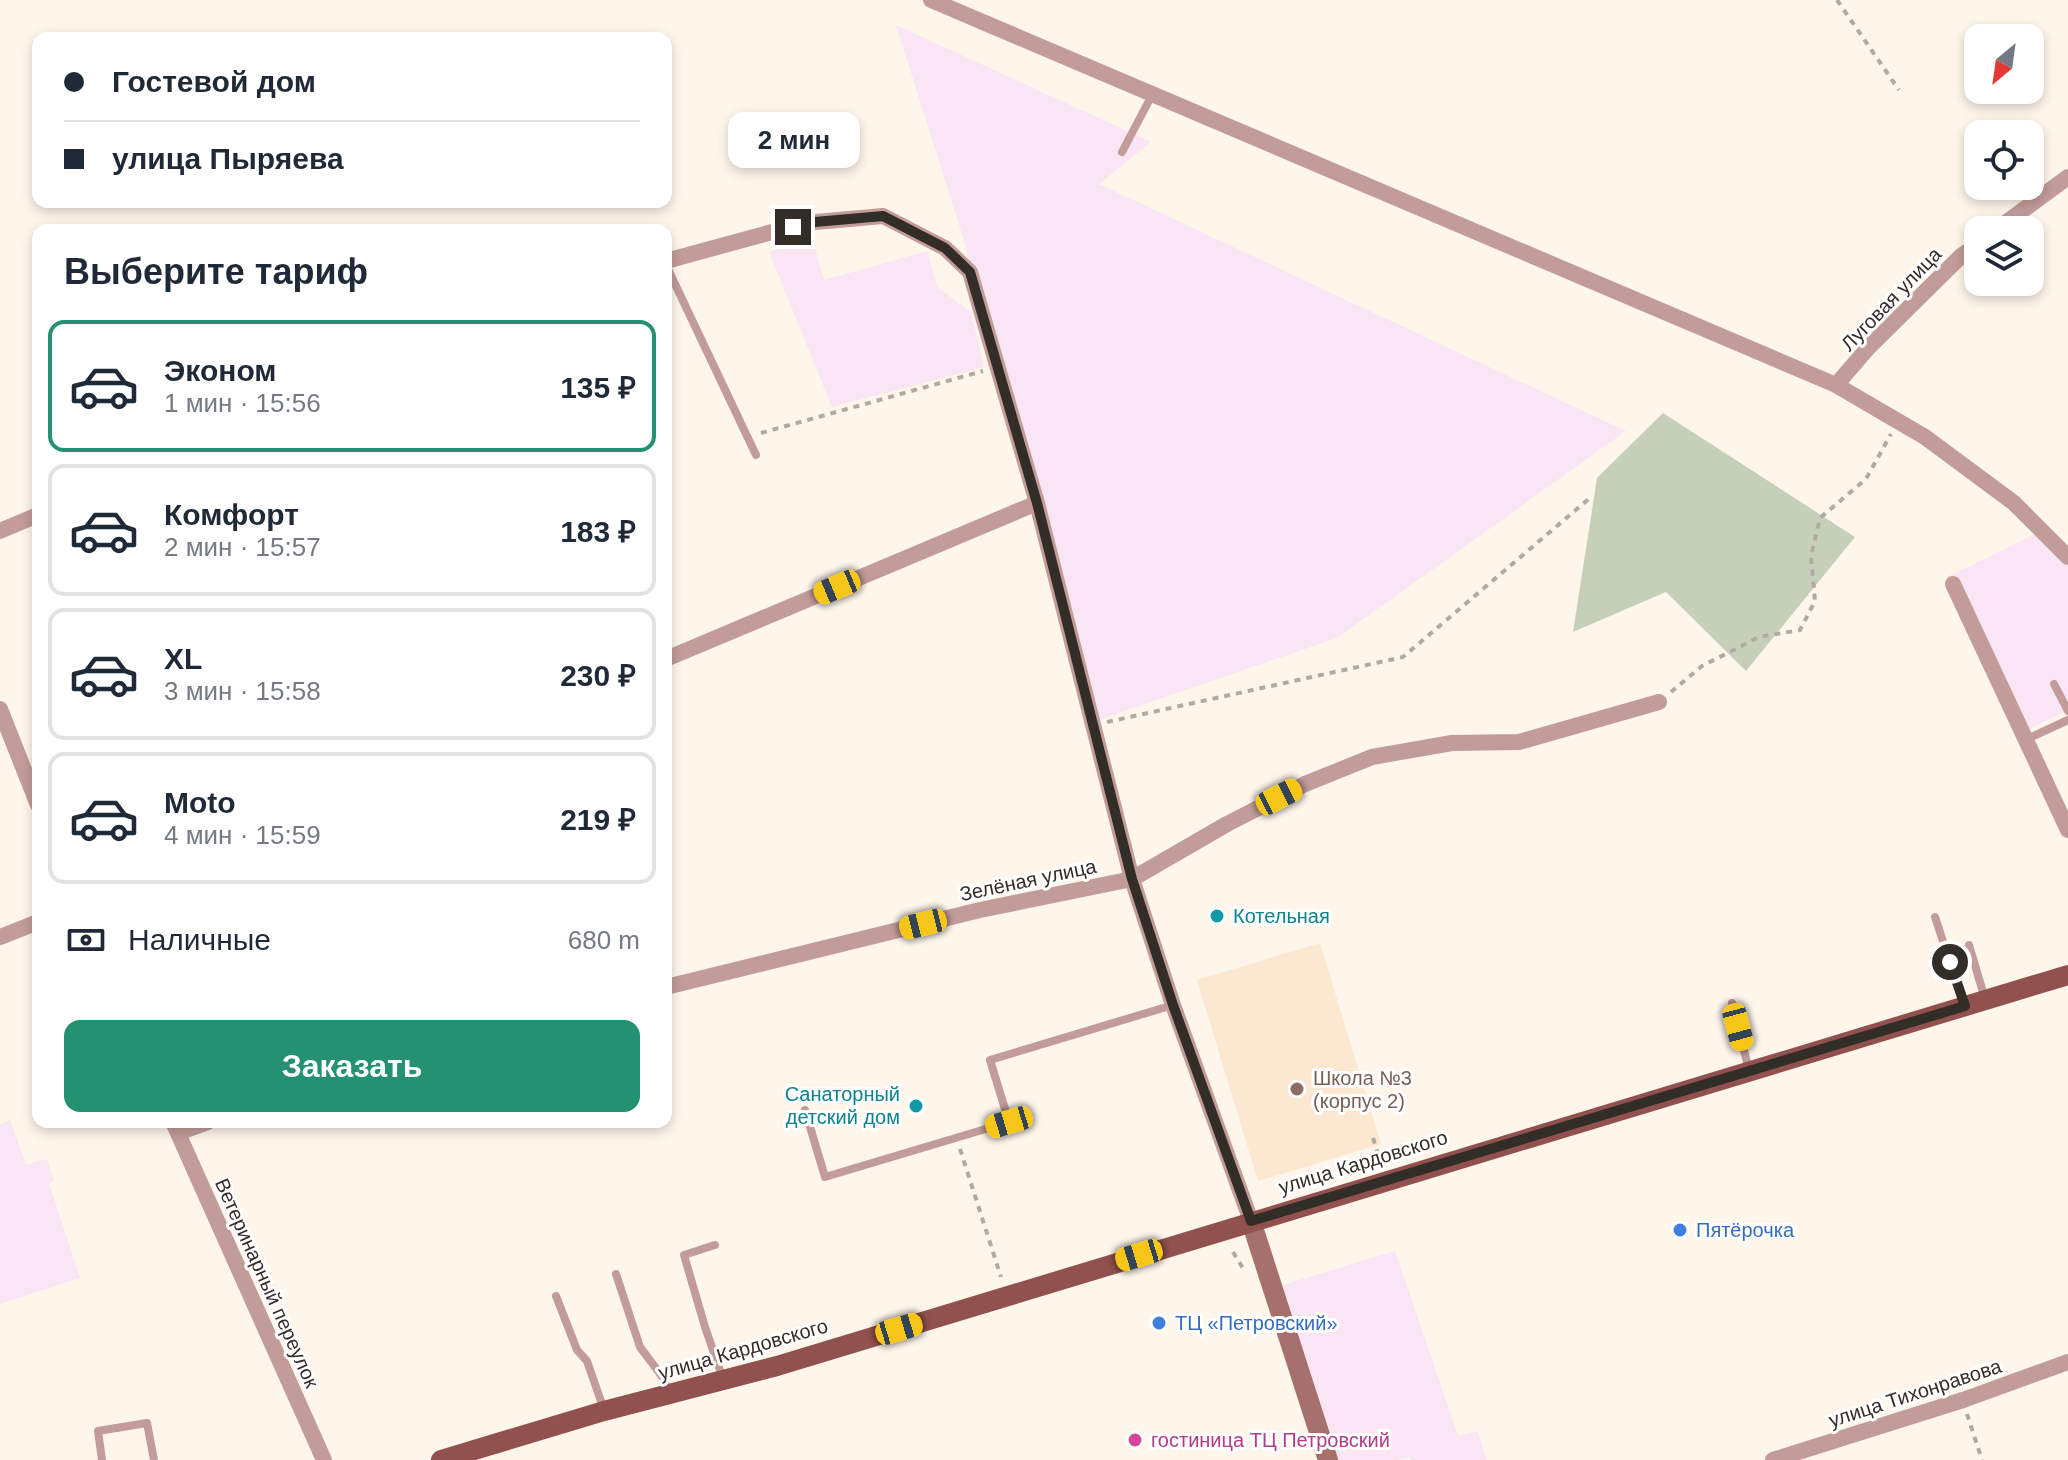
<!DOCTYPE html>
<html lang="ru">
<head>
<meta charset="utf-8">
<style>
  :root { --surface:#fff; --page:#f6f6f7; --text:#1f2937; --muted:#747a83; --line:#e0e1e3; --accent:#249272 }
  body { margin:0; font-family:Helvetica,sans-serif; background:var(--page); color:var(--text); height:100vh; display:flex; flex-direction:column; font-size:30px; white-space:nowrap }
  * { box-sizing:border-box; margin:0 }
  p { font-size:26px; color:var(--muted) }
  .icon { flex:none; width:44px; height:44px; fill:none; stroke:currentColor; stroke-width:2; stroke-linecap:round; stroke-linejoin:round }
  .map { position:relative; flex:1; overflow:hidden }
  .drawer { position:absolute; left:32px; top:224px; width:640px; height:904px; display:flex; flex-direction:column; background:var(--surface); border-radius:16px; box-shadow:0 4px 12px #0003 }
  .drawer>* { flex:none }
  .guide { position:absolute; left:32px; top:32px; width:640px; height:176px; border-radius:16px; box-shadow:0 4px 12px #0003; display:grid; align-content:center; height:176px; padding:0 32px; background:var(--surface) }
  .needle { width:52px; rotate:209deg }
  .controls { position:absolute; left:1964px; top:24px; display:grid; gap:16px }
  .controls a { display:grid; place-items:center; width:80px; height:80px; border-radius:16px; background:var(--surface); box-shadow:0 4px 12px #0003; font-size:40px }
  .end { position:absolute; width:36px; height:36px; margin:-18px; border:10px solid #332d27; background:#fff; box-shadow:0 0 0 4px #fff }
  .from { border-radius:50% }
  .bubble { position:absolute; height:56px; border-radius:16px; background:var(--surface); box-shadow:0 4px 12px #0003; font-size:26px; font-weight:600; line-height:56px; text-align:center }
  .car { position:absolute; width:24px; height:48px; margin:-24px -12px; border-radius:10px; box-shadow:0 0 6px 2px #0007; background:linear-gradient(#f5c518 24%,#345 0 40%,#f5c518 0 76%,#345 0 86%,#f5c518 0) }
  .guide b { display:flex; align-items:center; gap:28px; height:76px; font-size:30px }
  .guide b+b { border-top:2px solid var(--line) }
  .guide i { width:20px; height:20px; background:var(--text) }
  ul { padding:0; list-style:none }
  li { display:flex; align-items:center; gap:24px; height:132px; margin:0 16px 12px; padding:0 16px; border:4px solid var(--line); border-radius:16px }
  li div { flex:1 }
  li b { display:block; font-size:30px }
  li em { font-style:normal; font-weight:600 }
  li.active { border-color:var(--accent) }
  li>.icon { width:72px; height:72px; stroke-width:1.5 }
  h2 { padding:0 32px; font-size:36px; line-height:96px }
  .pay { display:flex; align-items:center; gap:20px; height:88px; padding:0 32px; font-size:30px }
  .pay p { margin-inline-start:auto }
  .action { display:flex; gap:16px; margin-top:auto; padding:16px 32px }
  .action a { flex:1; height:92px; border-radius:16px; background:var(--accent); color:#fff; font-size:32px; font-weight:600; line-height:92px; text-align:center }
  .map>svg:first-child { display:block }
  .built { fill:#fce7d1 }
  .industrial { fill:#fae5f5 }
  .green { fill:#c6d0b8 }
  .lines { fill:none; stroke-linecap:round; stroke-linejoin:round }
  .path { stroke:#b2aaa2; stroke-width:4; stroke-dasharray:6 6; stroke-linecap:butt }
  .lane { stroke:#c29c99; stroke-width:8 }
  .street { stroke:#c29c99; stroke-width:16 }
  .secondary { stroke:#a6716d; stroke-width:20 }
  .primary { stroke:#91514e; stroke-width:20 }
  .route { stroke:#332d27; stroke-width:10 }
  .culture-dot { fill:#0f9aa8; stroke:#fff; stroke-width:3 }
  .education-dot { fill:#8d6e63; stroke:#fff; stroke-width:3 }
  .shop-dot { fill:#3f7fe0; stroke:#fff; stroke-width:3 }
  .hotel-dot { fill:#d1479c; stroke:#fff; stroke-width:3 }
  .labels { text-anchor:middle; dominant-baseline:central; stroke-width:6; stroke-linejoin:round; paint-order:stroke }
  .street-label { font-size:20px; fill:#332d27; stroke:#fff }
  .culture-label { font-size:20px; fill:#0d838f; stroke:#fff; text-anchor:start }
  .education-label { font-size:20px; fill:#785e54; stroke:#fff; text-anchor:start }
  .shop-label { font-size:20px; fill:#366cbe; stroke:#fff; text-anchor:start }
  .hotel-label { font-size:20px; fill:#b23c85; stroke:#fff; text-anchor:start }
</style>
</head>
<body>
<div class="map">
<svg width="2068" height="1460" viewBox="0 0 2068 1460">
  <rect width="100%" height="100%" fill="#fef5eb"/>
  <path class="built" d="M1320 943 1381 1144 1258 1181 1197 980Z"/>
  <path class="industrial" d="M896 25 1151 142 1099 184 1626 431 1337 638 1095 721 962 234Z
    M813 241 824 280 927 251 937 287 971 312 984 367 832 407 769 252Z
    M2041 531 2068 559V710L2023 732 1947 577Z
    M10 1120 26 1165 47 1159 54 1181 49 1183 80 1278 0 1304V1125Z
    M1395 1251 1458 1436 1477 1431 1487 1460H1411L1409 1457 1397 1460H1336L1283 1285Z"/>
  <path class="green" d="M1663 413 1855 537 1746 671 1666 592 1573 632 1597 478Z"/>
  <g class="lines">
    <path class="path" d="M1837 0 1899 90
      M761 433 983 371
      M1671 692 1702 666 1759 637 1800 630 1815 601 1811 556 1820 518 1866 479 1891 434
      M1107 722 1403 657 1591 497
      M1373 1138 1380 1160
      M960 1149 1001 1277
      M1233 1252 1244 1270
      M1967 1414 1982 1460"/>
    <path class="lane" d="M1122 152 1152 95
      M666 265 756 455
      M666 435V446
      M2054 684 2068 711
      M2025 740 2068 720
      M1935 917 1964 1005
      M1969 945 1985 999
      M1732 1003 1749 1070
      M805 1110 825 1177 1009 1122 990 1060 1173 1005
      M715 1245 684 1255 705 1327 723 1379
      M616 1274 640 1347 664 1379 668 1393
      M556 1296 577 1350 587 1361 604 1410
      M102 1460 98 1431 147 1423 154 1460"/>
    <path class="street" d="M931 0 1836 385 1925 437 2014 503 2068 557
      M1996 230 2068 177
      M666 261 772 232 815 222 883 216 945 248 970 272 1037 503 1132 879 1173 1005 1251 1221
      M1836 385 1868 348 1961 256 1978 244
      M0 531 38 515
      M1953 584 2068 830
      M666 659 1037 503
      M0 709 38 805
      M0 937 38 922
      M666 987 980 910 1132 879 1227 824 1305 784 1372 757 1452 743 1519 742 1659 702
      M173 1122 324 1460
      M178 1133 208 1122
      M1773 1460 1963 1400 2068 1362"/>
    <path class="secondary" d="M1251 1221 1328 1460"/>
    <path class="primary" d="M441 1460 604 1411 777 1366 2068 975"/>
  </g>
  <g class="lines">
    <path class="route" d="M793 227 815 222 883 216 945 248 970 272 1037 503 1132 879 1173 1005 1251 1221 1965 1006 1950 962"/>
  </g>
  <g class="culture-dot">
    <circle cx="1217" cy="916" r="8"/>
    <circle cx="916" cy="1106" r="8"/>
  </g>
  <circle class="education-dot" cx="1297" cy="1089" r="8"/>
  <g class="shop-dot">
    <circle cx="1680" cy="1230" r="8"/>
    <circle cx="1159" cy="1323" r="8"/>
  </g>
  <circle class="hotel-dot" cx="1135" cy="1440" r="8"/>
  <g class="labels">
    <g class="street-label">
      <text transform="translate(1891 299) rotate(-46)">Луговая улица</text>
      <text transform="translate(1028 880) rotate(-12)">Зелёная улица</text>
      <text transform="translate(1363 1162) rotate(-17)">улица Кардовского</text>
      <text transform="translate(267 1283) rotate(66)">Ветеринарный переулок</text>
      <text transform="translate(743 1349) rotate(-16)">улица Кардовского</text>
      <text transform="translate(1915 1393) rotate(-18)">улица Тихонравова</text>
    </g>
    <g class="culture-label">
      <text x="1233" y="916">Котельная</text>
      <text x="900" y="1094" text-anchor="end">Санаторный<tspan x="900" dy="23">детский дом</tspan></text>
    </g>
    <g class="education-label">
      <text x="1313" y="1078">Школа №3<tspan x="1313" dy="23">(корпус 2)</tspan></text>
    </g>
    <g class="shop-label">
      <text x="1696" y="1230">Пятёрочка</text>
      <text x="1175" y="1323">ТЦ «Петровский»</text>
    </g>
    <g class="hotel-label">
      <text x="1151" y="1440">гостиница ТЦ Петровский</text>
    </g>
  </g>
</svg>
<div class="controls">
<a><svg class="needle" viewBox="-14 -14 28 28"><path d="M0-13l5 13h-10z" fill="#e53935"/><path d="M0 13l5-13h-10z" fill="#747a83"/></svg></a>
<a><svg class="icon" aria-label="locate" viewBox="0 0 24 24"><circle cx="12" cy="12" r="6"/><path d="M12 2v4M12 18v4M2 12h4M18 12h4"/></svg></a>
<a><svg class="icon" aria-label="layers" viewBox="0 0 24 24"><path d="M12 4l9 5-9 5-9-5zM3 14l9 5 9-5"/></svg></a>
</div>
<i class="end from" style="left:1950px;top:962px"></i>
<i class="end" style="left:793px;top:227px"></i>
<div class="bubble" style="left:728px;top:112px;width:132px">2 мин</div>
<i class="car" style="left:837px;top:587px;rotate:247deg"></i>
<i class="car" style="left:1279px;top:797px;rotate:63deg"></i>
<i class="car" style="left:923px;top:924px;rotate:256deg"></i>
<i class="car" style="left:1738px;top:1027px;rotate:165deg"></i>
<i class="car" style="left:1009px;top:1122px;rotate:253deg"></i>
<i class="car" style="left:1139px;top:1255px;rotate:253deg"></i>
<i class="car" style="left:899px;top:1329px;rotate:73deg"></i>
<div class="guide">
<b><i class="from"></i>Гостевой дом</b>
<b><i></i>улица Пыряева</b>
</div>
<section class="drawer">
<h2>Выберите тариф</h2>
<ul>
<li class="active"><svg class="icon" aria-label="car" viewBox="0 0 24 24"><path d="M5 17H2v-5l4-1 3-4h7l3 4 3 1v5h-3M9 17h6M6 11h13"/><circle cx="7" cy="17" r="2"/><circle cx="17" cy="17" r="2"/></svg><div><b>Эконом</b><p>1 мин · 15:56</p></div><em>135 ₽</em></li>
<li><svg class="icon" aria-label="car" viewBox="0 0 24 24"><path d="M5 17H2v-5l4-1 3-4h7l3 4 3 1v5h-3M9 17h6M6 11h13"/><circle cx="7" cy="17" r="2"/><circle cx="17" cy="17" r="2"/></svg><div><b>Комфорт</b><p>2 мин · 15:57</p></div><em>183 ₽</em></li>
<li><svg class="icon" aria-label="car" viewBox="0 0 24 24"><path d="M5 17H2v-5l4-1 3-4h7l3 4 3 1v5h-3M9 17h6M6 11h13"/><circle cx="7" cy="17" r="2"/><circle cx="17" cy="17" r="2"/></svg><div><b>XL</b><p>3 мин · 15:58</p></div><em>230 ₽</em></li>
<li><svg class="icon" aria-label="car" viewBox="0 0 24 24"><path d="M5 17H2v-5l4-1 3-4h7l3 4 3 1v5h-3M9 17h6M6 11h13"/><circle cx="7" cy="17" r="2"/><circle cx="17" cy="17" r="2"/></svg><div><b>Moto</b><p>4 мин · 15:59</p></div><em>219 ₽</em></li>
</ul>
<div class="pay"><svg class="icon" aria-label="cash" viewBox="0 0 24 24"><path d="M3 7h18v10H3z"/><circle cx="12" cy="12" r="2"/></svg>Наличные<p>680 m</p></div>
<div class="action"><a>Заказать</a></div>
</section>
</div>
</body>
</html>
